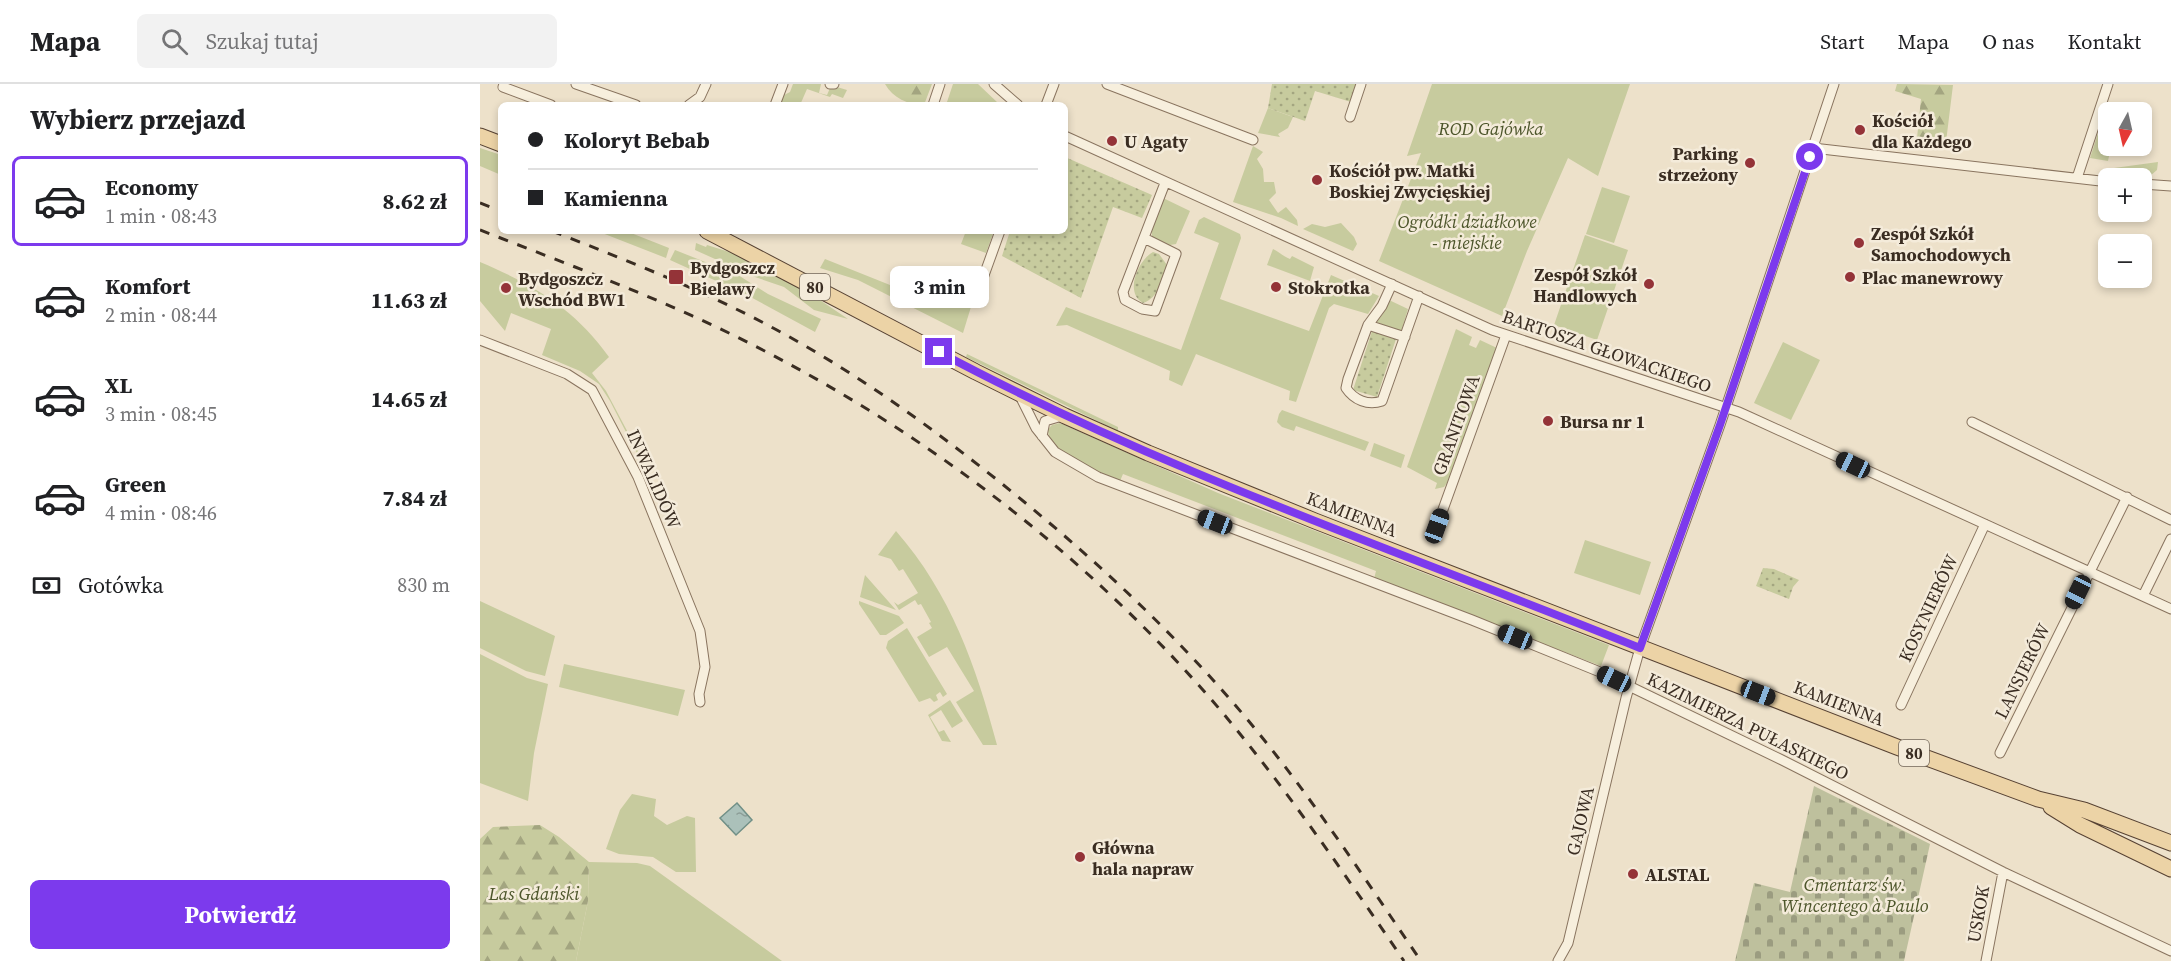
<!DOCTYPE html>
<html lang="pl">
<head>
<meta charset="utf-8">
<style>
  :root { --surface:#fff; --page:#f2f2f2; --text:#202124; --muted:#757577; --line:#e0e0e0; --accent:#7c3aed }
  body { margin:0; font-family:"Source Serif 4",serif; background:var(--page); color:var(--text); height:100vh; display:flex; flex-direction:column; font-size:22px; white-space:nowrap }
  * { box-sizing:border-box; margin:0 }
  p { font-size:20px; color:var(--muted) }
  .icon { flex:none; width:33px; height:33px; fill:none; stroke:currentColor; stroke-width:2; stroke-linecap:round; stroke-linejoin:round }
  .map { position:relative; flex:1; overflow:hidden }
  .panel { display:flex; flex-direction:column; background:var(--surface); width:480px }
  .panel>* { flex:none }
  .hud { position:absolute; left:18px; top:18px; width:570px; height:132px; border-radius:9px; box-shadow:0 3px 9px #0003; display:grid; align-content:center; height:132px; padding:0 30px; background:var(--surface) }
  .needle { width:39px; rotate:188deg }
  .fabs { position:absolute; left:1618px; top:18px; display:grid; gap:12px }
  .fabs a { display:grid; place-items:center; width:54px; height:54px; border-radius:9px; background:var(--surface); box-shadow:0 3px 9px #0003; font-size:30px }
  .end { position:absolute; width:27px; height:27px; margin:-14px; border:8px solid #7c3aed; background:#fff; box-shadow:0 0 0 3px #fff }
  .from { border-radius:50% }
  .bubble { position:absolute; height:42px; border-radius:9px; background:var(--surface); box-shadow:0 3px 9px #0003; font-size:20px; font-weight:700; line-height:42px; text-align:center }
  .car { position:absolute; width:18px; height:36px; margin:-18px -9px; border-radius:8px; box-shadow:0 0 4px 2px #0007; background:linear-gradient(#222 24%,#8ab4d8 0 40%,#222 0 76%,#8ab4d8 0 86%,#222 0) }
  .hud b { display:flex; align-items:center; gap:21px; height:57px; font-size:22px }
  .hud b+b { border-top:2px solid var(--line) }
  .hud i { width:15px; height:15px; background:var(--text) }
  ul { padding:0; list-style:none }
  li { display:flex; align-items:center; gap:18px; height:90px; margin:0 12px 9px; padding:0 18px; border:3px solid transparent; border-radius:9px }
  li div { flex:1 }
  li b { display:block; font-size:22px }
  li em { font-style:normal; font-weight:700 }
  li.current { border-color:var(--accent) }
  li>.icon { width:54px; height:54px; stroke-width:1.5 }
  h2 { padding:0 30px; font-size:27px; line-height:72px }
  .pay { display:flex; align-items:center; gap:15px; height:66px; padding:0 30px; font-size:22px }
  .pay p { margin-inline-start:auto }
  .cta { display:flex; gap:12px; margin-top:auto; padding:12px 30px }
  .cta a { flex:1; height:69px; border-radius:9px; background:var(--accent); color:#fff; font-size:24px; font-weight:700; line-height:69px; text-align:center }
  header { display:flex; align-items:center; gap:36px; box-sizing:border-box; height:84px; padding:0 30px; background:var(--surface); border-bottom:2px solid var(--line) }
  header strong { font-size:28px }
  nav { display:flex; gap:33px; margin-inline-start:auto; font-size:21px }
  .search { width:420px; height:54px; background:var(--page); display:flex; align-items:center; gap:15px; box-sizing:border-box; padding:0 21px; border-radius:9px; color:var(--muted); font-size:22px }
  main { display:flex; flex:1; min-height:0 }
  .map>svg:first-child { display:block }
  .green { fill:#c7cb9e }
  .forest { fill:url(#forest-firs) }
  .cemetery { fill:url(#cemetery-stones) }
  .park { fill:url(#park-dots) }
  .water { fill:url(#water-ripples); stroke:#719087; stroke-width:1.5 }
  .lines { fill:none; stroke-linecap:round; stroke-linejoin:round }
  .street-casing { stroke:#89745f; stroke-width:11 }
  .primary-casing { stroke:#574233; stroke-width:17 }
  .street { stroke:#f7efdd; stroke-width:9 }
  .primary { stroke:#ecd3a6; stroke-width:15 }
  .rail { stroke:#3a2d22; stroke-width:3; stroke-dasharray:10 10; stroke-linecap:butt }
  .route { stroke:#7c3aed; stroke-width:8 }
  .poi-dot { fill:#943338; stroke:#f4ebda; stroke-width:2 }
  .labels { text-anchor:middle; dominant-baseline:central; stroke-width:5; stroke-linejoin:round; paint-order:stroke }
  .shield { fill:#f4ebda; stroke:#726659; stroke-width:1.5 }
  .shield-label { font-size:16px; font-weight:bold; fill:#3a2d22 }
  .poi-label { font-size:18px; font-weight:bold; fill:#3a2d22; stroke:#f4ebda; text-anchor:start }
  .park-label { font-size:18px; font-style:italic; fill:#4c552a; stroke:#f4ebda }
  .street-label { font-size:18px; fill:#3a2d22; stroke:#f4ebda }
</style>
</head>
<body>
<header>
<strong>Mapa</strong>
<div class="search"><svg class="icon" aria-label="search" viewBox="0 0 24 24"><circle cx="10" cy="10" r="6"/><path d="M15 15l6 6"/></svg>Szukaj tutaj</div>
<nav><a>Start</a><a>Mapa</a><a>O nas</a><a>Kontakt</a></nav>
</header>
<main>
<section class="panel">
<h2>Wybierz przejazd</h2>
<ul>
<li class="current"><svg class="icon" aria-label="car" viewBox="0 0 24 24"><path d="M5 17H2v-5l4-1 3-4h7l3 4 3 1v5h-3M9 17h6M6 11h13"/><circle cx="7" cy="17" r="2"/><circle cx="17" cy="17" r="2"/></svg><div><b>Economy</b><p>1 min · 08:43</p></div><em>8.62 zł</em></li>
<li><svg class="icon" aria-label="car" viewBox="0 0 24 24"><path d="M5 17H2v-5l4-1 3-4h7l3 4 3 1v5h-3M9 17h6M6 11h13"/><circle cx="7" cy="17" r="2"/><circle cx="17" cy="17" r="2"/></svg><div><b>Komfort</b><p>2 min · 08:44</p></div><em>11.63 zł</em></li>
<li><svg class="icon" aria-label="car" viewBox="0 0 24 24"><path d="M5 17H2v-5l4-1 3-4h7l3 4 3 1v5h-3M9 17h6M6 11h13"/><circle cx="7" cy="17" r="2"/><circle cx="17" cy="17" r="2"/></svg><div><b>XL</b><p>3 min · 08:45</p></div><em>14.65 zł</em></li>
<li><svg class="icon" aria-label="car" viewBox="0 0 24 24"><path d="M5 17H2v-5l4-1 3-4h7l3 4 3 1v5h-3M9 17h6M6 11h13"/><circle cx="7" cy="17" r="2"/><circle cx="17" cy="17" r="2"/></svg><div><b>Green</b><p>4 min · 08:46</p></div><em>7.84 zł</em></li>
</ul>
<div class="pay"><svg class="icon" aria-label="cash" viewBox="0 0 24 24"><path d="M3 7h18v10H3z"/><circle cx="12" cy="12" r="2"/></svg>Gotówka<p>830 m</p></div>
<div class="cta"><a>Potwierdź</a></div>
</section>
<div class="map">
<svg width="1691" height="877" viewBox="0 0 1691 877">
  <defs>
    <pattern id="forest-firs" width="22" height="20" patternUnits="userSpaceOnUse" patternTransform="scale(1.5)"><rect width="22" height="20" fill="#c7cb9e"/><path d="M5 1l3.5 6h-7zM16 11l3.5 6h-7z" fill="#a3a580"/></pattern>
    <pattern id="cemetery-stones" width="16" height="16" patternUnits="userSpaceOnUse" patternTransform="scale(1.5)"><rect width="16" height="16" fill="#bec09d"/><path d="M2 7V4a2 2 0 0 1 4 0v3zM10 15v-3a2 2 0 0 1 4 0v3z" fill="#9b9c80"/></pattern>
    <pattern id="park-dots" width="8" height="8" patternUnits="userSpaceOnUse" patternTransform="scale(1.5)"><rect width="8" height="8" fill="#c7cb9e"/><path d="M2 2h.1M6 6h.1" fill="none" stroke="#a3a580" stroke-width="1.8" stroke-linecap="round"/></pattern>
    <pattern id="water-ripples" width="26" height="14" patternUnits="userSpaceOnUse" patternTransform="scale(1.5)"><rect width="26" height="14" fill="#abc1ba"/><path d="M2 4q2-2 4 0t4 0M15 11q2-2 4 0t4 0" fill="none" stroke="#8c9d97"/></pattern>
  </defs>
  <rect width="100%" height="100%" fill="#ede1ca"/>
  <path class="green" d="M313 0H341L339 9 347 11 350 4 357 3 367 6 363 14 352 10 350 13 327 5 320 21H297L300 13 310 8Z
    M473 0H498L518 19 466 21Z
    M952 0H1150L1118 92 1088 74 1047 167 1022 232 899 177 941 69 927 72Z
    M788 24 813 33 808 44 798 50 800 53 778 49Z
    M1621 40H1629V62H1631L1628 77 1610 74Z
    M773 62 783 68 777 75 783 85 784 98H794L796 109 789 116 798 129 806 123 817 136 818 142 801 134 753 118Z
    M0 64 21 71V91L0 82Z
    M1678 78 1677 86 1670 92 1633 89 1634 84Z
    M1122 103 1150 112 1134 159 1106 150Z
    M683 114 710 127 696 160 690 161 672 153V142Z
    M724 133 760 150 761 154 740 215 829 247 851 191 899 212 888 230 854 220 849 224 816 318 809 316 810 307 716 270 702 302 689 296 690 287 587 241 576 242 586 223 701 266 739 159 714 149 719 136Z
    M861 139 874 153 877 160 873 167 823 145 832 140 845 143Z
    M117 147H146L189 164 186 174Z
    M486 147H514L506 169 481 160Z
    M1105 151 1148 166 1117 256 1074 241Z
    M216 159 226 163 227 161 259 171 331 210 368 235 334 226 304 203 275 193 215 166Z
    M793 165C800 168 802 172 810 175L812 172 834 183 830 197 787 181Z
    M195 166 258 191 288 210 341 235 335 248 265 210 190 176Z
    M345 175 435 211 441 199 486 219 490 211 494 213 483 249 378 196 340 184Z
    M0 178C54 201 94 224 129 273L112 289 126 307 163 377 173 379 171 382 161 377 130 317 119 300 100 287 62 271 71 245 31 229 25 247 0 217Z
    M909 216 928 225 921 248 896 238 902 231Z
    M976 245 992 253 989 261 996 264 1000 256 1017 264 967 399 964 403 955 405 957 399 927 383Z
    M1303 258 1340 276 1311 336 1274 319Z
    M487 270 638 343V347L486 273Z
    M802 326 889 358 885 367 816 342 814 347 802 343 797 338 799 330Z
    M580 339 738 409 1129 561 1121 582 894 495 896 487 643 390 640 397C621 388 567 369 568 345L572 341Z
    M894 359 925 371 921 384 890 372Z
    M416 447C471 510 496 582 517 661H503L476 618 494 607 467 563 449 573 437 553 452 544 449 539 451 538 441 520 438 521 435 516 419 526 414 518 418 521 438 509 423 485 419 487 411 475 398 471Z
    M1105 456 1171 478 1160 511 1094 489Z
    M385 491 416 526 380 513Z
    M0 517 75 552 65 592 46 587 0 564Z
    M379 517 419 532 424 539 406 551H400L379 520Z
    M427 544 467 610 463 613 460 608 456 611 458 616 454 618 450 614 439 618 406 564 408 557Z
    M0 570 47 594 68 600 54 669 48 717 0 699Z
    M84 580 205 606 198 632 79 603Z
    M470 616 483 637 472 644 461 626 450 633 459 648 464 646 471 658 462 657 448 631Z
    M152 710 176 715 174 732 187 741 207 732 215 734 216 788H196L173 773 139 770 126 765 140 726Z
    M109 778 157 779 170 782 302 877H96L108 817Z"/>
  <path class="forest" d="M405 0H452L444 21C428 21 413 14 405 0Z
    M1417 0 1473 1 1466 58 1437 54 1441 15 1415 7Z
    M60 741 79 753 109 778 108 817 96 877H0V755L13 743Z"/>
  <path class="cemetery" d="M1334 702 1450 760 1424 877H1255L1274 799 1310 808Z"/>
  <path class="park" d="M792 0H877L871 18 835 7 825 37 788 24Z
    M585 73 672 111 662 134 633 123 601 214 522 172 530 147H585Z
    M673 168 679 170 687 181C682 195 679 214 663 219 644 209 658 176 673 168Z
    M892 247 916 255 897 313 873 306Z
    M1283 484 1294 485 1319 496 1313 503 1309 515 1276 502Z"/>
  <path class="water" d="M257 719 272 736 256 751 240 734Z"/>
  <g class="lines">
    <g class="street-casing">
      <path id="street" d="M24 0 23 3 71 21
        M96 0 156 21
        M350 0H354
        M514 0 538 21
        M627 0 773 56
        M209 21 220 13 226 0
        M295 21 303 0
        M453 21 460 0
        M566 21 574 0
        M870 33 881 0
        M585 52 1012 246 1259 328 1691 525
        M1333 64 1629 98
        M1597 94 1628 0
        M1662 100 1691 102
        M664 154 696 170 675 227 662 225 645 216 643 208 685 99
        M912 200 902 222 888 241 868 295 866 304C874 316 888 322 902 317L939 212
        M498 208 520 147
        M888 241 925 253
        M0 256 87 290 112 306 120 321 158 393 220 547 225 583 219 610 220 618
        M540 312 556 344 575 368 618 393 992 536 1120 588 1302 676 1523 788 1691 867
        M1492 338 1691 436
        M562 352 565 337 582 332
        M957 442 1026 251
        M1663 512 1691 455
        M1421 621 1505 440
        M1520 669 1647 413
        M1078 877 1088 859 1146 614 1160 564 1240 341 1354 0
        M1506 877 1523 788"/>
    </g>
    <g class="primary-casing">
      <path id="primary" d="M0 52 21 60
        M227 147 496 288 585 332 668 369 835 437 1417 663 1558 715 1604 726 1691 759
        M1571 723 1600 741 1691 785"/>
    </g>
    <use href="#street" class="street"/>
    <use href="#primary" class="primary"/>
    <path class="rail" d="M0 119 21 127
      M0 146C92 182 185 216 273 261 450 351 613 476 742 628 808 707 866 792 924 877
      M72 147C148 177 223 206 295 245 375 288 450 342 521 399 603 465 680 535 749 614 821 696 880 788 941 877"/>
  </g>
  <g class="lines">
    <path class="route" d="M459 268C683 388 925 469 1160 564L1240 341 1330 73"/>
  </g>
  <g class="poi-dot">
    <circle cx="1380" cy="46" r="6"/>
    <circle cx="632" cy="57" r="6"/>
    <circle cx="1270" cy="79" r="6"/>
    <circle cx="837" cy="96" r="6"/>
    <circle cx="1379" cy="159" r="6"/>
    <rect x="188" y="185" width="16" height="16" rx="3"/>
    <circle cx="1370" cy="193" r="6"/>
    <circle cx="1169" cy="200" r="6"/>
    <circle cx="796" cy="203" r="6"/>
    <circle cx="26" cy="204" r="6"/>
    <circle cx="1068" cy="337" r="6"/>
    <circle cx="600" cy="773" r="6"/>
    <circle cx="1153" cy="790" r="6"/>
  </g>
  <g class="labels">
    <g class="shield">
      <rect x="320" y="190" width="30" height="26" rx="4.5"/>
      <rect x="1419" y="656" width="30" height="26" rx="4.5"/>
    </g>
    <g class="shield-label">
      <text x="335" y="203">80</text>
      <text x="1434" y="669">80</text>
    </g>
    <g class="poi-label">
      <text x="1392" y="36">Kościół<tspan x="1392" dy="21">dla Każdego</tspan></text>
      <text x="644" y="57">U Agaty</text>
      <text x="1258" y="69" text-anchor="end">Parking<tspan x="1258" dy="21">strzeżony</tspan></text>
      <text x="849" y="86">Kościół pw. Matki<tspan x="849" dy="21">Boskiej Zwycięskiej</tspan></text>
      <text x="1391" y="149">Zespół Szkół<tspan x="1391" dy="21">Samochodowych</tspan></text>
      <text x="210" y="183">Bydgoszcz<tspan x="210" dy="21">Bielawy</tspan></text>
      <text x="1157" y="190" text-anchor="end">Zespół Szkół<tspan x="1157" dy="21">Handlowych</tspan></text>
      <text x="1382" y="193">Plac manewrowy</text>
      <text x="38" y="194">Bydgoszcz<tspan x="38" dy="21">Wschód BW1</tspan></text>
      <text x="808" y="203">Stokrotka</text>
      <text x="1080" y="337">Bursa nr 1</text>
      <text x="612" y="763">Główna<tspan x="612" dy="21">hala napraw</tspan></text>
      <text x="1165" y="790">ALSTAL</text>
    </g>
    <g class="park-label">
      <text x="1011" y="44">ROD Gajówka</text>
      <text x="987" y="137">Ogródki działkowe<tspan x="987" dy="21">- miejskie</tspan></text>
      <text x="1375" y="800">Cmentarz św.<tspan x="1375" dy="21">Wincentego à Paulo</tspan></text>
      <text x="54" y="809">Las Gdański</text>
    </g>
    <g class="street-label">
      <text transform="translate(1127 267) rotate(19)">BARTOSZA GŁOWACKIEGO</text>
      <text transform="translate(976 341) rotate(-70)">GRANITOWA</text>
      <text transform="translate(174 395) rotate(66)">INWALIDÓW</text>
      <text transform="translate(872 430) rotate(21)">KAMIENNA</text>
      <text transform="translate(1448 524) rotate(-65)">KOSYNIERÓW</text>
      <text transform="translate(1542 587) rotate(-64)">LANSJERÓW</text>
      <text transform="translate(1359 619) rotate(21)">KAMIENNA</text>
      <text transform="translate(1268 642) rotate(26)">KAZIMIERZA PUŁASKIEGO</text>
      <text transform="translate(1100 737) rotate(-77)">GAJOWA</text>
      <text transform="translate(1498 830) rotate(-80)">USKOK</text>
    </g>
  </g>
</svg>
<div class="fabs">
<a><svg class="needle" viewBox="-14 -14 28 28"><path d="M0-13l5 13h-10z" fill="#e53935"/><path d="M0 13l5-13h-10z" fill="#757577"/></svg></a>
<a>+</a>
<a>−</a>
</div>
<i class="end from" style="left:1330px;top:73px"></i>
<i class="end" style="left:459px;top:268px"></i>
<div class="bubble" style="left:410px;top:182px;width:99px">3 min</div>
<i class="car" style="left:1373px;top:381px;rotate:295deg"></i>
<i class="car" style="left:735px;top:438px;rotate:291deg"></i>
<i class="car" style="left:957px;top:442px;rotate:20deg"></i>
<i class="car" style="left:1598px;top:508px;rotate:206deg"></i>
<i class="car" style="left:1035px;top:553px;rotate:292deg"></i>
<i class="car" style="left:1134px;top:595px;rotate:295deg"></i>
<i class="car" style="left:1278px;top:609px;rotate:111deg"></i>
<div class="hud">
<b><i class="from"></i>Koloryt Bebab</b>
<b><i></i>Kamienna</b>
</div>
</div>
</main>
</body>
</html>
